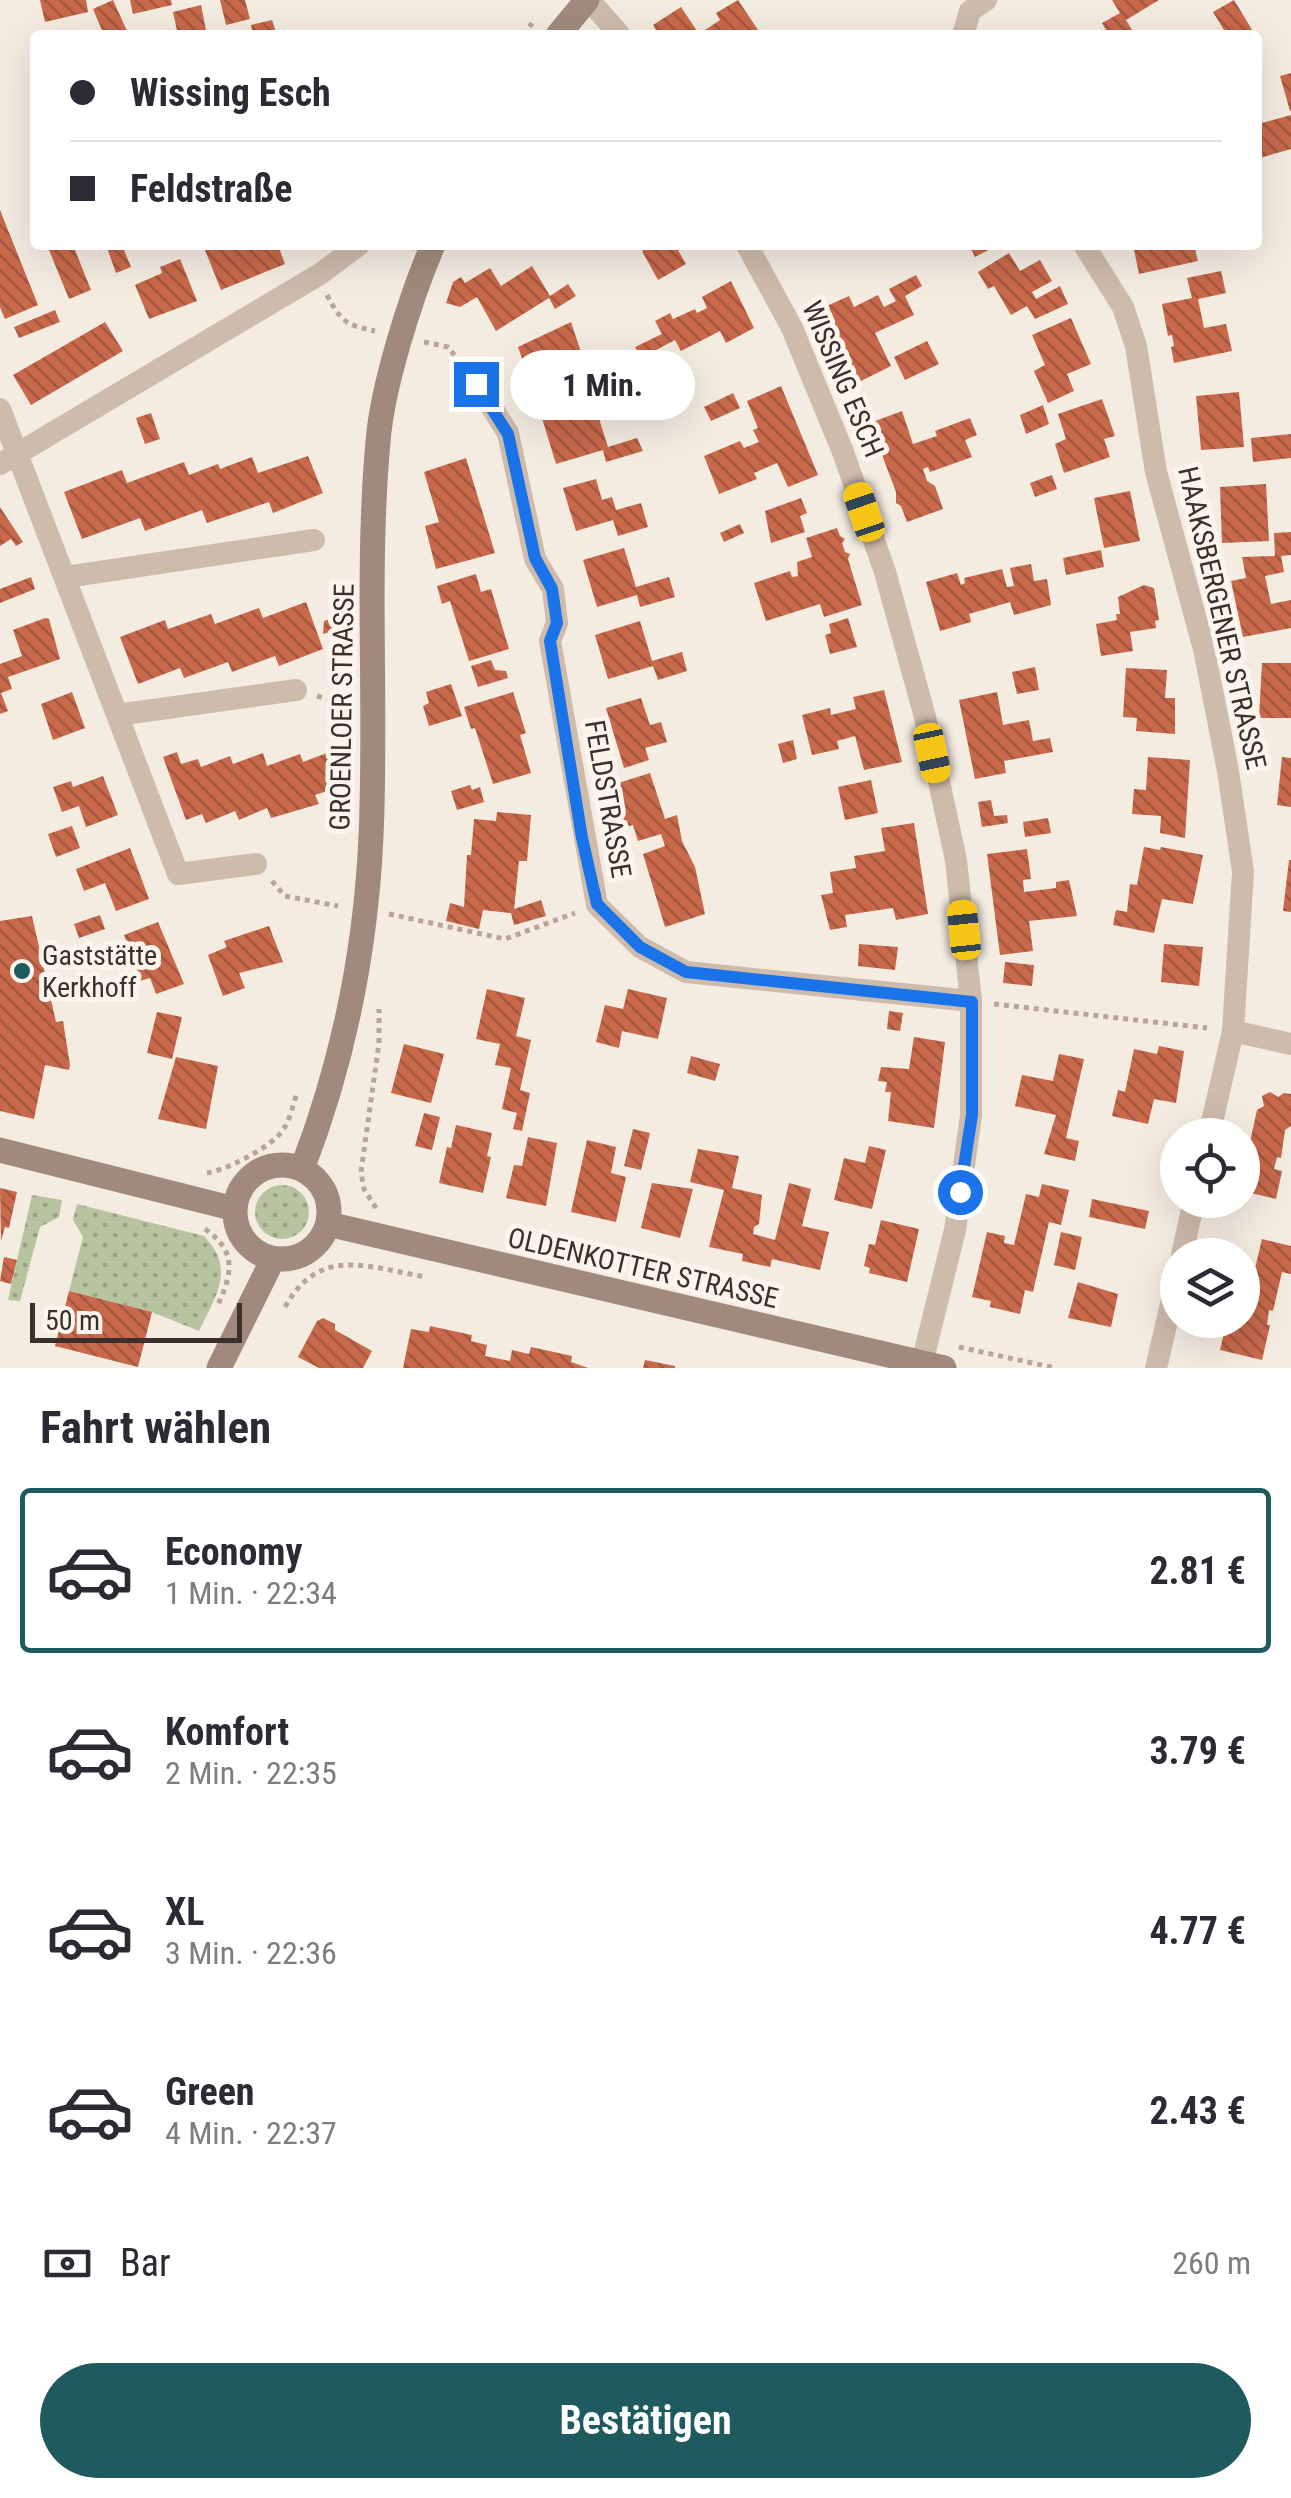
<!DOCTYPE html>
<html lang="de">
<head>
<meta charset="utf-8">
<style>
  :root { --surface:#fff; --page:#f2f2f3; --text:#2b2b33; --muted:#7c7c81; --line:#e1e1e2; --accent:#1f5a5e }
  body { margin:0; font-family:"Roboto Condensed",sans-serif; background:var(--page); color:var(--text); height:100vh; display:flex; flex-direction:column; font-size:38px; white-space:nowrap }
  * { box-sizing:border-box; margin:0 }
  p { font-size:32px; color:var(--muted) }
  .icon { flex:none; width:55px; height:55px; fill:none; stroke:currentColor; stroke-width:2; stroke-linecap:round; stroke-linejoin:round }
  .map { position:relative; height:1368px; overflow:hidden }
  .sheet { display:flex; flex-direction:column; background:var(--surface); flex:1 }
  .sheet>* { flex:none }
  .top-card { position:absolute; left:30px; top:30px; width:1232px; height:220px; border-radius:10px; box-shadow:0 10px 40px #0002; display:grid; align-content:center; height:220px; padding:0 40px; background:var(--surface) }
  .controls { position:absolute; left:1160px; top:1118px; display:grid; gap:20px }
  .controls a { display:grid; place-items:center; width:100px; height:100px; border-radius:50%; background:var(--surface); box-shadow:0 10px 40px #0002; font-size:50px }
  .scale { position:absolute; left:30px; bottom:25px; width:212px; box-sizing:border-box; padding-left:10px; border:5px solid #3b302b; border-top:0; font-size:28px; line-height:35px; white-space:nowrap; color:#3b302b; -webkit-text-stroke:8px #fbf5ee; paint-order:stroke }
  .end { position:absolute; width:45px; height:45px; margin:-22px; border:12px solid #1a73e8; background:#fff; box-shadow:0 0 0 5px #fff }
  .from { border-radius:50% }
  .bubble { position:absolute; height:70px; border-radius:35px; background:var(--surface); box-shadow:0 10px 40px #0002; font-size:32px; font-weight:700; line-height:70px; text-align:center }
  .car { position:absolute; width:30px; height:60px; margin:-30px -15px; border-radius:12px; box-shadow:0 0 8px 2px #0007; background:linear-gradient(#f5c518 24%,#345 0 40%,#f5c518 0 76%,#345 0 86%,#f5c518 0) }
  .top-card b { display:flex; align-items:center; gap:35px; height:95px; font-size:38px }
  .top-card b+b { border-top:2px solid var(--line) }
  .top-card i { width:25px; height:25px; background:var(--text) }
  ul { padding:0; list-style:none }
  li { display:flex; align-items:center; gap:30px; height:165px; margin:0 20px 15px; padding:0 20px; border:5px solid transparent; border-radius:10px }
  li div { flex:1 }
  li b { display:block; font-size:38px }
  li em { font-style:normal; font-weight:700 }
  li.on { border-color:var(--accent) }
  li>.icon { width:90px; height:90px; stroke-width:1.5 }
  h2 { padding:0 40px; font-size:45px; line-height:120px }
  .pay { display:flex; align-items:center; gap:25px; height:110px; padding:0 40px; font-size:38px }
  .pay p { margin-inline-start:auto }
  .cta { display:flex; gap:20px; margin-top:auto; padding:20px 40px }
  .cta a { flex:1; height:115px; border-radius:60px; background:var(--accent); color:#fff; font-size:40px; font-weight:700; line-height:115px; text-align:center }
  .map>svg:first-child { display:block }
  .grass { fill:url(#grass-dots) }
  .building { fill:url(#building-back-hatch) }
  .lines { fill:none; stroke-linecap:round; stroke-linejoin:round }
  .path { stroke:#b9a596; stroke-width:5; stroke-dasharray:5 5; stroke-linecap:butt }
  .street { stroke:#cdbbac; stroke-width:22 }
  .secondary { stroke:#a18a7d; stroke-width:25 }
  .route { stroke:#1a73e8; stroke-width:12 }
  .poi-dot { fill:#1f5a5e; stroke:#fbf5ee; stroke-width:4 }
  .labels { text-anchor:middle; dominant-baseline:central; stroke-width:10; stroke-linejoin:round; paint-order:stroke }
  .street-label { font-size:28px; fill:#3b302b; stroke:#fbf5ee }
  .poi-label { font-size:28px; fill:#3b302b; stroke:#fbf5ee; text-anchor:start }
</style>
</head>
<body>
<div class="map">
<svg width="1291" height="1368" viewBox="0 0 1291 1368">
  <defs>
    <pattern id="grass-dots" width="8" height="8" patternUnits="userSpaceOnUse" patternTransform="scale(2.5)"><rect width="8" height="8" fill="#b8c4a0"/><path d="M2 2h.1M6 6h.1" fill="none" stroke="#97a083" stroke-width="1.8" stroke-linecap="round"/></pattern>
    <pattern id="building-back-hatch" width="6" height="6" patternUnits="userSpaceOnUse" patternTransform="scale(2.5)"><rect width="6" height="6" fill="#c8694b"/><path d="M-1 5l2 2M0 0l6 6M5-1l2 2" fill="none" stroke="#a4573f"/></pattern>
  </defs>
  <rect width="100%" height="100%" fill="#f4ebe1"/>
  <path class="grass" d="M255 1212a27 27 0 1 1 54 0a27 27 0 1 1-54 0Z
    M32 1195 62 1200 59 1217 40 1227 20 1301 8 1300Z
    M77 1204 204 1236C236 1269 216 1295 199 1331L152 1312 69 1291 83 1237 73 1220Z"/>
  <path class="building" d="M40 0H86L88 12 45 22Z
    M113 0 127 31 104 35 93 9Z
    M130 0H171L172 5 133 14Z
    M220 0H245L250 19 226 25Z
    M738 0 760 33 758 35H659L653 25 681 7 699 34 720 20 716 13Z
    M1112 0H1159L1126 20 1135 35H1109L1102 23 1120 13Z
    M1234 0 1254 33 1250 35H1227L1213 12Z
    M201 5 207 35H178L173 12Z
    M272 20 277 35H253L251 25Z
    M1291 73V111H1290L1280 76Z
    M1291 115V149L1260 158 1258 124Z
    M0 210 38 305 5 319 0 307Z
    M47 245H73L91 290 69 299Z
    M106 245H122L131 267 116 273Z
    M218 245H278L285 264 221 290 205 250Z
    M652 245H675L686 264 658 280 642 251Z
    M969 245H998L975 257Z
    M1133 245H1194L1198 261 1139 274Z
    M1009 253 1020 271 1040 260 1052 281 1032 292 1036 299 1060 286 1068 304 1035 319 1027 306 1011 315 994 286 988 289 978 272Z
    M180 259 197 301 149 319 135 285 162 273 160 267Z
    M532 266 550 296 568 284 576 296 555 309 549 298 496 331 477 297 460 307 446 303 453 282 461 277 465 283 490 268 501 286Z
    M1221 271 1226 293 1198 299 1204 328 1226 324 1232 351 1174 363 1171 347 1174 346 1172 335 1168 336 1162 304 1192 298 1187 278Z
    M916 275 922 286 905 296 914 315 875 333 891 366 855 384 820 309 849 296 854 307 878 295 884 307 896 301 889 289Z
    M731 281 754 328 726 343 720 331 681 351 675 340 641 358 635 347 662 334 655 321 670 313 673 319 695 309 697 313 707 308 702 297Z
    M55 310 60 322 19 338 14 327Z
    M1071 318 1091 364 1067 374 1074 391 1048 403 1034 371 1045 365 1032 335Z
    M105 322 123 351 31 405 13 375Z
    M571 322 586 367 533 388 518 347Z
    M927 341 939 364 905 380 894 357Z
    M614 383 619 396 594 403 608 447 637 438 643 451 606 462 603 450 556 464 542 418 588 403 585 391Z
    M781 386 818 475 788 487 777 463 754 473 757 479 719 494 704 456 740 441 744 448 759 442 753 430 758 428 747 401Z
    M1239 392 1244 447 1201 450 1196 396Z
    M733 393 740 408 711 421 704 407Z
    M1102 399 1115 436 1104 439 1110 457 1064 473 1055 444 1066 439 1058 414Z
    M1043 405 1049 424 1026 434 1020 415Z
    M902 411 913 444 937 436 935 431 970 418 977 435 965 440 972 457 930 472 928 467 923 469 927 481 935 486 943 509 907 522 901 506 896 503V492L870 423Z
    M151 413 160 439 145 444 136 418Z
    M1291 434V458L1253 462 1251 438Z
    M308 456 323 493 273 513 269 502 207 523 202 510 145 531 140 518 82 539 64 492 122 470 127 483 184 462 189 475 218 464 220 469 252 457 258 473Z
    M466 458 495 553 436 569 425 526 439 522 424 472Z
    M1052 475 1057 489 1035 497 1030 483Z
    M596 479 602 500 612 497 616 510 641 503 648 527 618 536 613 520 576 531 563 488Z
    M1266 484 1269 541 1222 543 1220 487Z
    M1130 491 1140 541 1104 548 1094 498Z
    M801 498 807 513 800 516 805 532 771 543 765 511Z
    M0 507 23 542 16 546 11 539 0 546Z
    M740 524 744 533 724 542 720 533Z
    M837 528 840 536 845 539 842 543 845 552 850 554 848 559 862 605 824 617 820 604 766 621 754 583 790 571 792 577 798 576 797 562 812 557 806 538Z
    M1291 532V555L1281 556 1284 572 1265 576 1271 604 1291 600V628L1243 637 1231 581 1246 578 1242 557 1275 556 1274 533Z
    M624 548 636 587 669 577 675 597 640 607 637 595 597 607 583 560Z
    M1101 550 1104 567 1066 575 1063 558Z
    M1031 564 1034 581 1047 579 1051 605 1014 615 1010 602 969 614 971 622 940 631 926 582 957 573 961 585 965 583 964 578 1002 569 1007 587 1014 586 1010 568Z
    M476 574 481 592 491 589 509 649 469 661 450 601 442 604 437 586Z
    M31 577 35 589 0 603V589Z
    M1144 585 1154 588 1159 620 1155 621 1156 628 1130 632 1133 651 1101 656 1096 624 1117 620 1116 614H1120L1118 597Z
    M306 602 323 649 279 666 275 656 232 672 228 662 184 678 180 668 138 684 120 637 165 620 168 629 211 614 215 624 259 608 263 618Z
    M337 617V630L323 634 324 621Z
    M45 618 49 619 60 659 8 677 12 689 1 693 8 711 0 714V664L22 656 13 630Z
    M848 618 857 647 830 654 825 635 831 633 829 624Z
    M640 621 652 661 682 652 687 671 658 680 653 666 608 679 595 635Z
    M491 660 495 670 506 671 508 678 478 687 471 666Z
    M1262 663H1291V718H1259Z
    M1035 667 1039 690 1017 694 1012 672Z
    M1126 668 1167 670 1165 698H1175V734L1136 731 1137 718 1123 717Z
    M451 684 462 716 429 726 423 706 429 703 426 692Z
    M884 690 902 762 864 770 855 736 837 741 839 749 812 755 802 715 830 708 831 715 856 709 853 697Z
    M72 692 85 728 53 740 41 704Z
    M513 692 526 733 520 735 531 773 493 784 475 728 471 729 464 707Z
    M997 692 1003 725 1029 720 1033 741 1050 738 1053 752 1004 761 1006 773 975 779 959 700Z
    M641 698 650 725 661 722 667 742 645 748 649 760 624 768 606 708Z
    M793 740 797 759 783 763 778 744Z
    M177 752 181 764 198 759 201 767 230 756 233 764 263 753 267 766 300 754 303 762 327 753 333 770V789L315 795 319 804 271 818 267 808 239 820 235 811 206 823 202 814 186 820 163 757Z
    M1148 757 1190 760 1185 838 1160 833 1161 816 1132 814 1134 789 1146 790Z
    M1282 757 1291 758V807L1277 805Z
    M650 773 665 819 677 815 682 841 695 867 705 914 665 927 643 854 665 846 661 834 638 841 633 825 625 827 612 785Z
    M103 776 118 815 86 827 79 806 62 812 53 787 71 781 73 787Z
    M871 780 878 813 845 820 838 787Z
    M470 785 472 790 480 787 484 802 457 810 451 791Z
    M991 800 994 816 1007 815 1008 823 982 827 978 802Z
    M497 812 531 815 527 861H519L514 909 541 900 546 916 514 925 511 913 483 910 479 929 446 921 450 903 464 907 467 855H471L474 819 496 821Z
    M1048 818 1051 833 1025 837 1023 822Z
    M914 823 928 914 896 920 893 908 845 915 847 927 830 930 821 895 833 893 830 872 856 868 854 856 885 851 881 828Z
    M72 826 80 848 56 857 48 834Z
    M1144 847 1160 850 1161 847 1203 855 1193 904 1162 899 1154 933 1113 925 1116 910 1127 912 1130 884 1137 885Z
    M130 848 149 899 116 911 105 883 84 891 76 869Z
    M1027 849 1031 879 1023 880 1024 892 1056 888V882L1069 880 1077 916 1029 921 1033 951 1000 955 987 854Z
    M1289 860H1291V912L1283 911Z
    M100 915 105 929 79 938 74 924Z
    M32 916 56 1022 63 1021 70 1065 69 1070 45 1065 34 1119 0 1111V921Z
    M158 922 184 984 156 994 150 978 136 982 134 976 139 974 124 935Z
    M269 926 283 962 239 973 245 988 223 996 208 955 227 947 224 941Z
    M859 944 898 947 895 970 858 966Z
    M1164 944 1203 947 1199 986 1161 982Z
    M1005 962 1034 965 1032 986 1003 983Z
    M487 989 525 998 516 1036 531 1040 520 1090 530 1093 522 1131 513 1129 517 1113 502 1109 511 1068 495 1065 500 1044 476 1039Z
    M628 989 667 998 658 1039 622 1031 619 1048 596 1042 605 1005 623 1009Z
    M889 1011 903 1013 900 1031 887 1029Z
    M157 1012 182 1017 172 1059 147 1053Z
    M914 1037 945 1042 934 1128 888 1121 891 1092H885L887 1082 878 1081 881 1067 909 1069Z
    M404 1044 444 1054 431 1103 391 1093Z
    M1159 1046 1184 1051 1176 1103 1154 1099 1148 1124 1112 1116 1118 1090 1125 1092 1134 1049 1157 1054Z
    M1059 1054 1084 1059 1066 1138 1079 1141 1075 1161 1044 1154 1056 1115 1015 1106 1022 1075 1053 1081Z
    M691 1056 720 1064 715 1081 687 1073Z
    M176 1057 218 1066 206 1129 158 1119Z
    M1270 1092 1278 1097 1284 1093 1291 1094V1126L1285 1130 1281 1158 1277 1157 1274 1169 1282 1171 1276 1199 1242 1191V1171L1244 1162 1250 1163 1252 1152 1248 1151 1257 1110 1264 1106 1262 1096Z
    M424 1113 440 1117 432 1150 415 1146Z
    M456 1125 492 1133 487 1156 491 1157 483 1193 439 1183 447 1147 451 1148Z
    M633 1129 650 1133 641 1170 624 1166Z
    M528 1137 557 1143 546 1206 506 1198 514 1165 522 1166Z
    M587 1140 616 1147 611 1173 626 1177 616 1222 571 1212Z
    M869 1146 886 1150 872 1209 834 1200 844 1158 865 1163Z
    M698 1149 739 1156 732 1188 762 1195 759 1224 754 1227 753 1234 775 1240 789 1183 811 1189 802 1226 829 1232 820 1270 772 1259 770 1267 742 1261 743 1254 709 1247 724 1190 690 1182Z
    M652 1183 693 1189 680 1238 641 1228Z
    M1042 1184 1069 1190 1061 1225 1049 1222 1033 1292 1025 1290 1020 1314 990 1307 991 1301 972 1297 987 1232 1005 1236 1004 1243 1014 1245 1026 1194 1039 1197Z
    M0 1188 17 1192 9 1228 5 1227 1 1241Z
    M1092 1199 1149 1211 1145 1229 1089 1217Z
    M881 1220 919 1229 907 1282 869 1273 870 1268 864 1266 869 1244 875 1245Z
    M1061 1232 1082 1237 1075 1270 1054 1265Z
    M1262 1239 1291 1246V1274L1282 1272 1273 1311 1269 1310 1267 1325H1270L1262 1360 1220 1350 1227 1320H1243Z
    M4 1257 17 1260 11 1284 0 1281Z
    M1078 1282 1118 1294 1111 1327 1068 1318Z
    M69 1291 152 1312 138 1367 55 1346Z
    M323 1318 335 1324V1330L372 1351 363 1368H319L298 1357 317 1321Z
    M430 1326 472 1335 471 1341 487 1345 485 1356 510 1361 512 1350 529 1354 531 1347 572 1356 571 1362 588 1368H403L411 1329 429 1332Z
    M645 1360 675 1366V1368H643Z"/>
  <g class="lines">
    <path class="path" d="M524 35 532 23
      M327 295C341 322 346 325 375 331
      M424 342 448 347 463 366
      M317 696 350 705
      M272 881 285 896 338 906
      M389 914 505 939 575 913
      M994 1004 1207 1028
      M207 1173C225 1171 273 1146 283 1130 290 1120 293 1105 297 1093
      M376 1208 364 1189 361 1172 379 1043V1009
      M205 1229C238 1252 232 1274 217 1307
      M285 1307C321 1244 368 1268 427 1277
      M959 1347 1055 1368"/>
    <path class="street" d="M589 0 620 35
      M963 35 970 11 986 0
      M747 245 792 328 843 452 885 572 925 717 956 860 971 1001V1115L955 1230 922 1363
      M1084 245 1123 307 1136 346 1156 472 1204 649 1228 771 1243 872 1233 1031 1209 1135
      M477 384 508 433 535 559 553 589 557 623 550 641 597 905 640 947 686 972 971 1001
      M0 409 178 874 256 864
      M0 464 320 274 359 245
      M66 577 314 540
      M117 715 296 690
      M1233 1031 1291 1044
      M1182 1255 1194 1200
      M1156 1368 1178 1274"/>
    <path class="secondary" d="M558 35 587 0
      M0 1150 235 1209
      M235 1212a47 47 0 1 1 94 0a47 47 0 1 1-94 0Z
      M302 1169C343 1063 366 949 371 836 377 705 366 573 378 442 382 387 411 296 433 245
      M328 1224 944 1368
      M219 1368 273 1259"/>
  </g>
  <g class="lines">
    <path class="route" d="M476 384 508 434 535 558 552 589 557 623 550 641 582 838 597 904 640 947 686 972 972 1002V1115L960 1192"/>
  </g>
  <circle class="poi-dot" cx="22" cy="971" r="10"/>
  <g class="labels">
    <g class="street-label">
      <text transform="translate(843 379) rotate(67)">WISSING ESCH</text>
      <text transform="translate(1222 618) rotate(77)">HAAKSBERGENER STRASSE</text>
      <text transform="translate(342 707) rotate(-89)">GROENLOER STRASSE</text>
      <text transform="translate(608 799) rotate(80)">FELDSTRASSE</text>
      <text transform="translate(643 1268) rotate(13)">OLDENKOTTER STRASSE</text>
    </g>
    <g class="poi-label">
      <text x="42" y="955">Gaststätte<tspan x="42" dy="32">Kerkhoff</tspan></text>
    </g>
  </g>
</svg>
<div class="controls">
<a><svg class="icon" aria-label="locate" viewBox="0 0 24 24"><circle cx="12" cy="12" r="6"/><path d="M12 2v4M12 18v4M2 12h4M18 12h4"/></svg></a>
<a><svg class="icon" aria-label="layers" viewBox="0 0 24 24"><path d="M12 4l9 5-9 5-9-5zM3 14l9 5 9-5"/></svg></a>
</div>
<div class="scale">50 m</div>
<i class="end from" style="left:960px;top:1192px"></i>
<i class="end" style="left:476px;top:384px"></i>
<div class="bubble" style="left:510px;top:350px;width:185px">1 Min.</div>
<i class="car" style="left:864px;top:512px;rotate:341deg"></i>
<i class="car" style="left:932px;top:753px;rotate:168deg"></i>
<i class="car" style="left:964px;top:930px;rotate:354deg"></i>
<div class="top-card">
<b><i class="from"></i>Wissing Esch</b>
<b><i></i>Feldstraße</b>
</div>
</div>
<section class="sheet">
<h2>Fahrt wählen</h2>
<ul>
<li class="on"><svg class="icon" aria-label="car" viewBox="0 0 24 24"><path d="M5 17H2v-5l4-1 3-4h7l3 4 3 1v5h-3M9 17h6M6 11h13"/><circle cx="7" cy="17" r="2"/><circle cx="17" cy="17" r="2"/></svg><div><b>Economy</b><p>1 Min. · 22:34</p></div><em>2.81 €</em></li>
<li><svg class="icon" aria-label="car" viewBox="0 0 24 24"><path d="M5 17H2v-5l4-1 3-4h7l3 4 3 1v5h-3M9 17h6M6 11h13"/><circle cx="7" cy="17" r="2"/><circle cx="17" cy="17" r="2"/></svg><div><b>Komfort</b><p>2 Min. · 22:35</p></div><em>3.79 €</em></li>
<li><svg class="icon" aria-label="car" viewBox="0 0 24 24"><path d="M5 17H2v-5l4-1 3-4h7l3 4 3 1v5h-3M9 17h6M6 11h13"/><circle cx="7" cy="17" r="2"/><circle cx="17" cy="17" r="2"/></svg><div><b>XL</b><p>3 Min. · 22:36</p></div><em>4.77 €</em></li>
<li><svg class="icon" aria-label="car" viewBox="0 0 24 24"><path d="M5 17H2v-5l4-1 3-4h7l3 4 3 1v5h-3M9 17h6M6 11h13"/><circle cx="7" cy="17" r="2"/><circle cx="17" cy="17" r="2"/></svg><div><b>Green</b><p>4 Min. · 22:37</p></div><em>2.43 €</em></li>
</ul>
<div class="pay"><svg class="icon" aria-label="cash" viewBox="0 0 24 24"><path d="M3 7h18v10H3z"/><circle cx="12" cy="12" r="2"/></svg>Bar<p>260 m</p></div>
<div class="cta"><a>Bestätigen</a></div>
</section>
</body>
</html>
